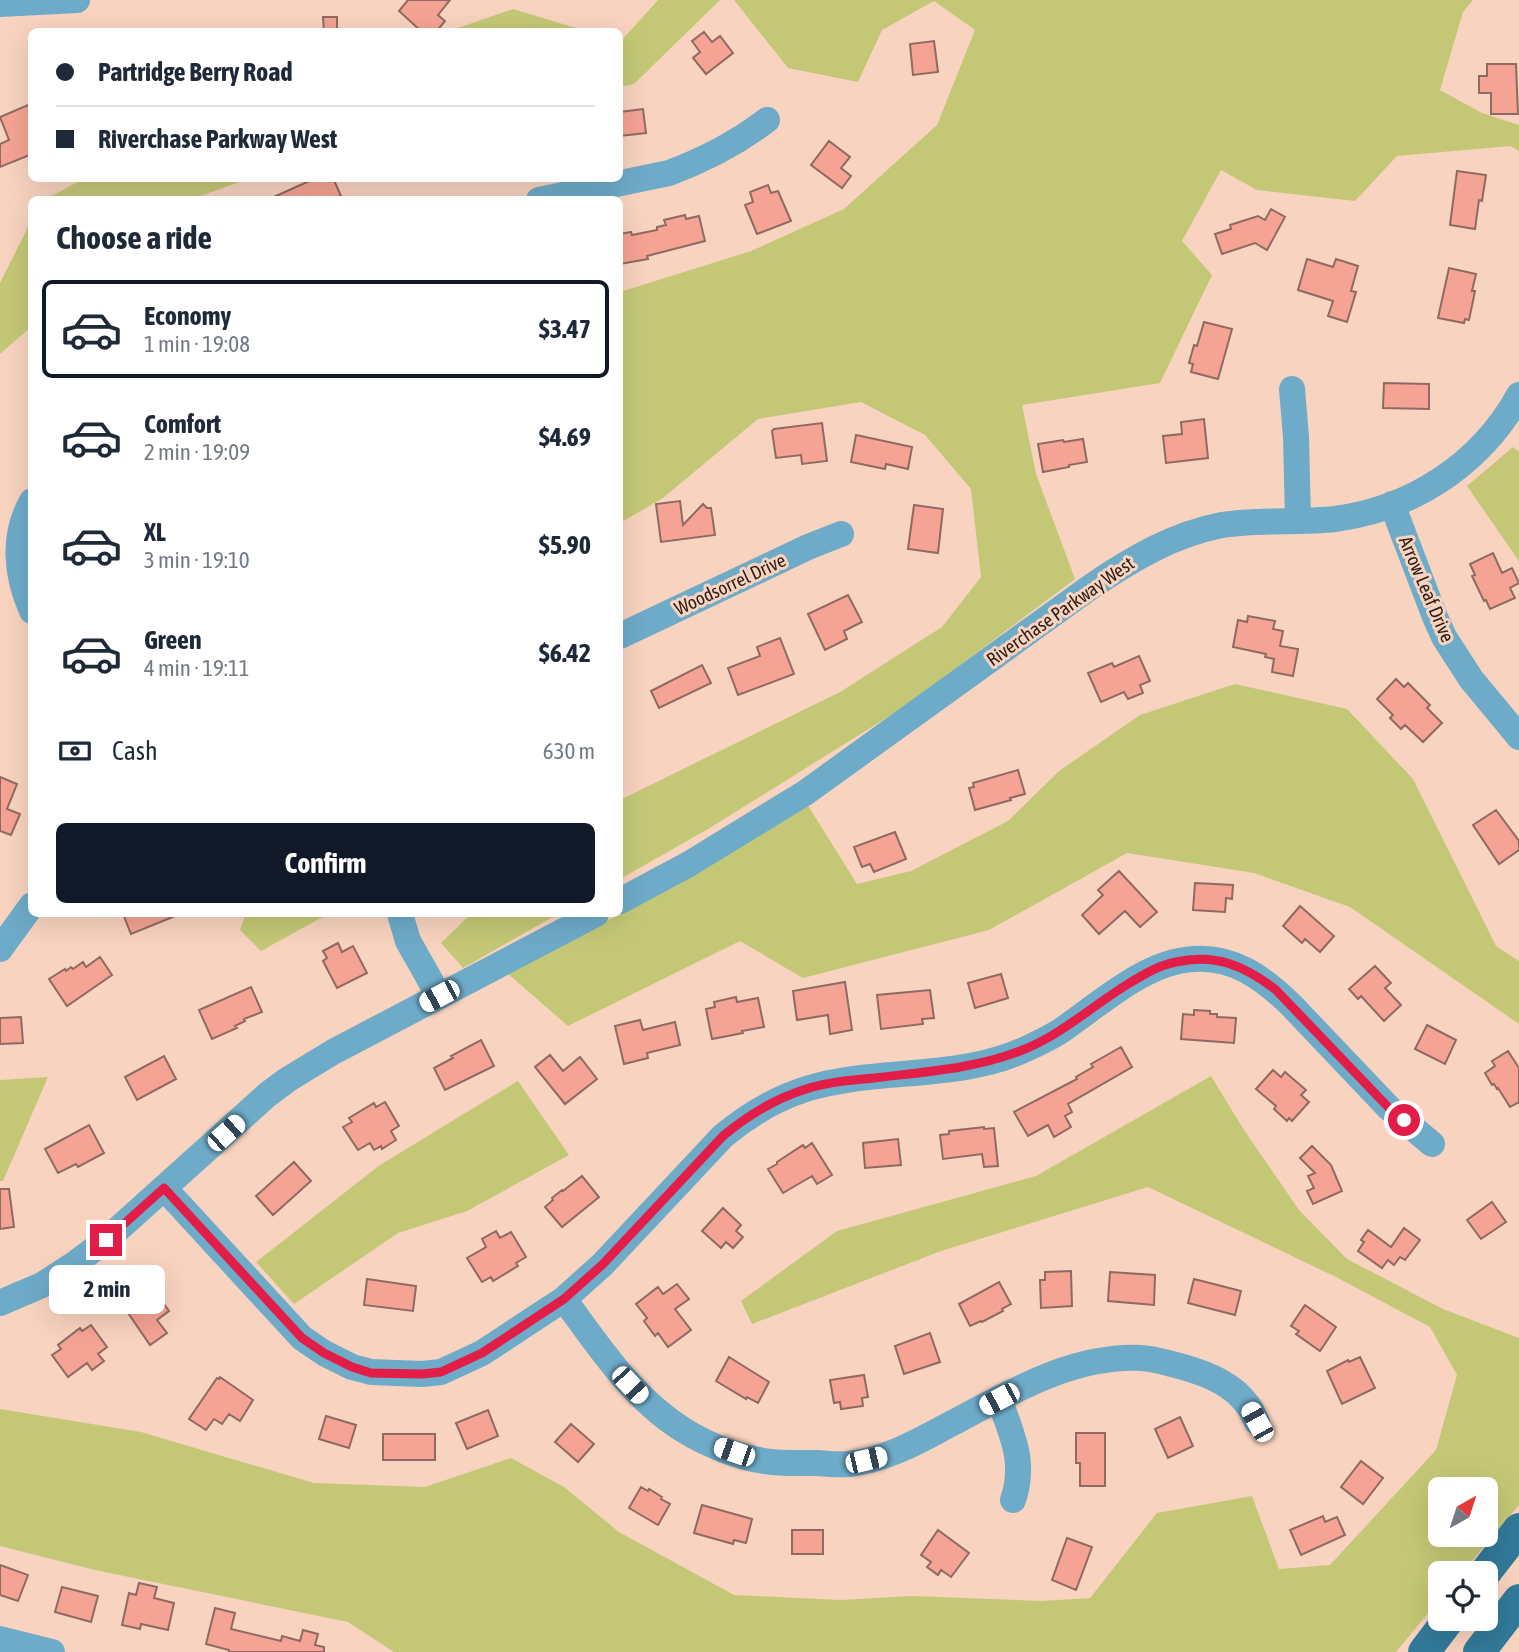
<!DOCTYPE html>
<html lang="en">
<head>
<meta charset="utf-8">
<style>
  :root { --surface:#fff; --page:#f6f6f7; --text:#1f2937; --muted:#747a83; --line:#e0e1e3; --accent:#111827 }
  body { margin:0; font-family:"Asap Condensed",sans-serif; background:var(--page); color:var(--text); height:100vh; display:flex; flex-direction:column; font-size:26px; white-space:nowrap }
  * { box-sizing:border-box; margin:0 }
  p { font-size:23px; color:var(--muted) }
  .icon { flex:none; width:38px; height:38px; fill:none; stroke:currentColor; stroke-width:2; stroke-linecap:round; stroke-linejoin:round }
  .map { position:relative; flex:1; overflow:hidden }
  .sheet { position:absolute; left:28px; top:196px; width:595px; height:721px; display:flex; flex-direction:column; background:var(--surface); border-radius:10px; box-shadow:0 7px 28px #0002 }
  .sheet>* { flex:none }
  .hud { position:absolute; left:28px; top:28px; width:595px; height:154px; border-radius:10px; box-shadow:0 7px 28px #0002; display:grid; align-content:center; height:154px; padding:0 28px; background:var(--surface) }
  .needle { width:46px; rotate:39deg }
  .fabs { position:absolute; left:1428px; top:1477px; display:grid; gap:14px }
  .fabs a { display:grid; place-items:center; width:70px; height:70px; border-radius:10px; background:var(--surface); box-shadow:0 7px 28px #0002; font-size:35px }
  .end { position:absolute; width:32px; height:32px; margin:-16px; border:9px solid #e11d48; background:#fff; box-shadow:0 0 0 4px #fff }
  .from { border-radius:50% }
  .bubble { position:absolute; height:49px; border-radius:10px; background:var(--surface); box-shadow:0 7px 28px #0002; font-size:23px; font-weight:700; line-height:49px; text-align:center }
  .car { position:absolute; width:21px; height:42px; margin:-21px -10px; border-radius:9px; box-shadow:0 0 5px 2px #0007; background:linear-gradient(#fff 24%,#345 0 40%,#fff 0 76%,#345 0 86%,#fff 0) }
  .hud b { display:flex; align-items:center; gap:24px; height:66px; font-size:26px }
  .hud b+b { border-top:2px solid var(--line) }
  .hud i { width:18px; height:18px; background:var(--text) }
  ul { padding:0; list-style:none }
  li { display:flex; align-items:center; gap:21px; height:98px; margin:0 14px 10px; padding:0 14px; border:4px solid transparent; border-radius:10px }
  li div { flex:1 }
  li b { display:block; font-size:26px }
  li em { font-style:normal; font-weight:700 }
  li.on { border-color:var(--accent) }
  li>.icon { width:63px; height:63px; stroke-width:1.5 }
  h2 { padding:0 28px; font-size:32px; line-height:84px }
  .pay { display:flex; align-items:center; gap:18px; height:77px; padding:0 28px; font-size:26px }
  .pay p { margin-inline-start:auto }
  .button { display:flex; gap:14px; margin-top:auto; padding:14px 28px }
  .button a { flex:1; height:80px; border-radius:10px; background:var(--accent); color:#fff; font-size:28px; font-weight:700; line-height:80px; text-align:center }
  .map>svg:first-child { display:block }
  .green { fill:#c4c876; fill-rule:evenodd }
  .building { fill:#f5a394; stroke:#8f6a62; stroke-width:2 }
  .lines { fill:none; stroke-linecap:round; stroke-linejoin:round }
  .minor { stroke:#6eabc8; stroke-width:26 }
  .major { stroke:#327999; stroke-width:32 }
  .route { stroke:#e11d48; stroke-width:9 }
  .labels { text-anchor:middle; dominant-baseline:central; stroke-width:6; stroke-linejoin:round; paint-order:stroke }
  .street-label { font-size:19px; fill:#2b1e17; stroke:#f8d3bf }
</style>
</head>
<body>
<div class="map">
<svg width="1519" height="1652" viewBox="0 0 1519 1652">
  <rect width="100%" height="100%" fill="#f8d3bf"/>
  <path class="green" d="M658 0H720L634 84 620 87V42Z
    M734 0H1473L1463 12 1440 90 1482 113 1519 125V151L1511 146 1397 156 1355 201 1257 190 1221 170 1182 241 1212 275 1160 383 1022 405 1036 474 1075 579 904 707 708 829 620 879V800L840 692 942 627 981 577 971 489 925 435 861 402 758 419 663 498 620 523V292L751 251 844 209 937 125 975 30 934 1 882 30 858 82 788 68Z
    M513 9 586 31H449Z
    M85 178H248V179L192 199H46Z
    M31 221V327L0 354V283Z
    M1513 447 1519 452V561L1467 486Z
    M1235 684 1347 709 1413 779 1496 946 1519 961V1024L1350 907 1254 873 1127 853 989 930 803 978 740 941 568 1026 506 972 675 886 807 804 857 884 911 871 1008 821 1059 771 1140 715Z
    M246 914H328L261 951 240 930Z
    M471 914H558L463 968 441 943Z
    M1211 1076 1244 1130 1299 1210 1347 1259 1443 1309 1519 1338V1505L1462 1573H1440V1599L1396 1652H394L348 1622 95 1570 0 1546V1409L141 1432 314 1483 425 1487 511 1458 564 1487 619 1532 734 1595 840 1600 911 1596 1041 1601 1090 1598 1157 1513 1252 1496 1279 1569 1330 1565 1436 1450 1457 1375 1430 1327 1336 1277 1148 1187 941 1251 752 1324 741 1301 837 1231 1036 1176ZM1440 1489H1486V1535H1440Z
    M48 1077 3 1181H0V1080Z
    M518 1081 569 1155 467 1211 398 1233 294 1304 256 1262 380 1165Z"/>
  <path class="building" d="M408 0H450L438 15 445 21 436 32H422L399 11Z
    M323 17H337V32H324Z
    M704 32 712 42 720 36 733 53 706 74 693 58 700 52 692 41Z
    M934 41 938 72 913 75 910 44Z
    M1487 64H1516L1518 114H1491V93H1479V76H1487Z
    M28 105 32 114V154L0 167V144L9 140 0 117Z
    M643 109 646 133 620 136V112Z
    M829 141 850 157 841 168 851 176 842 188 811 165Z
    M1457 171 1486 175 1482 201 1479 200 1475 229 1450 225Z
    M316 178H333L341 196 333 200H267Z
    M768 185 771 193 778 191 791 221 757 234 745 205 753 202 750 192Z
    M1271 209 1285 217 1267 250 1255 243 1222 254 1215 234 1231 229 1230 225 1258 216 1265 220Z
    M685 215 686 219 699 216 705 241 647 256 648 259 620 264V234L631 232 632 235 657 230V227L666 225 664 220Z
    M1307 259 1333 267 1336 259 1358 266 1351 291 1356 292 1347 322 1328 316 1333 301 1298 290Z
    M1449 268 1476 274 1472 291H1475L1469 320 1465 319 1464 323 1438 318Z
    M1204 322 1232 329 1218 379 1191 372 1193 364 1189 363 1194 345 1197 346Z
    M1384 383 1429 384V409L1383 408Z
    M1204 419 1208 458 1166 463 1163 436 1182 434 1181 422Z
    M822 423 827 461 802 464 801 455 776 458 772 431 774 429Z
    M856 435 912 447 908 469 886 464 885 469 851 462Z
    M1083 439 1087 462 1069 465V467L1043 472 1038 444 1063 440 1064 442Z
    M680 501 683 525 703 504 707 508H711L715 535 661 542 656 504Z
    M914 505 943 509 938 553 908 549Z
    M1493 553 1502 573 1512 568 1519 583 1510 588 1515 598 1490 609 1486 600 1484 601 1472 576 1475 575 1470 564Z
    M848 595 862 622 844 631 847 639 825 650 808 614Z
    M1248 616 1275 621 1273 629 1283 631 1280 646 1298 649 1293 676 1272 672 1274 659 1265 657 1266 654 1233 647 1238 620 1247 622Z
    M780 638 794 674 738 695 728 668 760 656 757 647Z
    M1139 656 1150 681 1140 685 1143 693 1128 699 1124 692 1101 702 1088 673 1112 663 1114 667Z
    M702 665 711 683 659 708 651 691Z
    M1396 679 1404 687 1408 683 1430 705 1427 708 1442 723 1423 742 1405 725 1401 729 1390 718 1393 715 1377 699Z
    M1018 770 1025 794 1010 798 1011 800 975 810 969 788 974 787 973 783Z
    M0 777 17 784 7 809 20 814 11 835 0 831Z
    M1496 810 1519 841V850L1499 864 1473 825Z
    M895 832 906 859 874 872 870 864 862 867 854 847Z
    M1119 871 1157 912 1140 927 1125 911 1099 934 1082 915 1103 895 1098 890Z
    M1195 883 1233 885 1232 899 1226 898 1225 912 1193 910Z
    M1300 906 1334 936 1320 952 1305 939 1302 943 1283 926Z
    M123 914H180L131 934Z
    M338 943 342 952 353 946 367 973 337 988 323 961 327 958 323 951Z
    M100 957 112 975 67 1006 49 979 65 969 66 971 71 967 73 969 83 962 86 967Z
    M1375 966 1391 983 1385 988 1401 1005 1384 1021 1361 996 1358 999 1349 989Z
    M1001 974 1008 998 975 1008 968 983Z
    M845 982 852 1030 830 1034 828 1015 797 1020 793 991Z
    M251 987 262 1012 244 1019 245 1021 235 1026 237 1028 212 1039 199 1010Z
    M930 990 934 1018 922 1019 923 1024 881 1029 877 995Z
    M736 997 737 1002 758 998 764 1027 742 1031 743 1033 712 1039 706 1009 715 1007 714 1002Z
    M1194 1010 1210 1011V1014H1217V1017L1236 1018 1234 1043 1181 1039 1183 1014 1194 1015Z
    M21 1017 23 1043 0 1044V1018Z
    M640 1020 643 1030 675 1022 680 1045 647 1053 648 1058 624 1064 615 1026Z
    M1427 1025 1456 1040 1445 1064 1415 1049Z
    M481 1040 494 1066 445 1090 434 1068 453 1058 451 1056Z
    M1121 1047 1132 1067 1068 1104 1072 1112 1065 1116 1071 1127 1054 1137 1048 1125 1028 1136 1014 1112 1077 1079 1076 1077 1093 1067 1091 1064Z
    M1508 1051 1519 1068V1102L1510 1107 1498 1088 1497 1089 1494 1084 1492 1085 1485 1073 1495 1066 1492 1061Z
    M550 1055 563 1071 580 1057 597 1079 565 1104 535 1067Z
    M164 1056 176 1079 137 1100 125 1077Z
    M1273 1070 1281 1077 1285 1072 1306 1090 1301 1095 1309 1102 1292 1121 1289 1118 1287 1121 1274 1109 1276 1106 1256 1089Z
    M385 1102 399 1126 391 1131 396 1140 382 1149 381 1146 374 1150 370 1143 358 1150 343 1127 352 1122 349 1118 374 1103 376 1107Z
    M89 1125 104 1153 78 1167 76 1164 58 1173 45 1149Z
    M984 1127V1129L994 1128 998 1166 984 1167 982 1154 943 1159 940 1135 949 1134V1131Z
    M898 1139 901 1165 865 1168 863 1143Z
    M812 1143 832 1175 817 1184 812 1176 783 1193 768 1169 777 1164V1162L803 1145 805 1148Z
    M1312 1146 1331 1165 1342 1191 1313 1204 1307 1191 1314 1188 1308 1176 1315 1173 1300 1158Z
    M294 1162 311 1181 273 1215 256 1196Z
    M582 1176 599 1197 562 1227 545 1207 553 1200 552 1198 562 1190 563 1191Z
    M0 1189H9L14 1227 0 1229Z
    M1492 1202 1506 1222 1481 1239 1467 1220Z
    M723 1208 741 1225 736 1231 743 1237 733 1248 726 1242 721 1248 702 1231Z
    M1404 1228 1420 1240 1405 1260 1400 1257 1394 1265 1388 1260 1382 1268 1358 1251 1364 1242 1361 1240 1368 1230 1391 1247Z
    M496 1231 500 1238 511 1232 526 1257 516 1263 518 1266 493 1281 491 1277 482 1282 467 1258 486 1247 482 1239Z
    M1071 1271 1072 1306 1041 1308 1040 1280H1045V1272Z
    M1110 1272 1155 1275 1154 1305 1108 1301Z
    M367 1279 416 1286 413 1311 364 1305Z
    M1194 1279 1241 1291 1235 1315 1188 1303Z
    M999 1282 1011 1304 1002 1309 1003 1311 982 1322 981 1321 970 1326 959 1304Z
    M677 1284 689 1299 675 1309 691 1330 668 1347 658 1333 655 1336 644 1321 647 1318 636 1304 658 1287 663 1294Z
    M152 1287 169 1311 157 1320 167 1333 150 1345 124 1307Z
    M1305 1305 1336 1327 1320 1351 1296 1334 1299 1331 1291 1326Z
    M91 1325 107 1347 98 1354 104 1361 92 1370 87 1363 68 1377 52 1355 61 1349 58 1345 80 1328 82 1331Z
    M930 1333 940 1362 904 1374 895 1346Z
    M729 1357 769 1382 758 1403 747 1397 746 1399 716 1381Z
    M1360 1357 1375 1388 1342 1404 1327 1371 1348 1360 1349 1362Z
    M864 1375 868 1397 862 1398 863 1406 841 1409 840 1402 834 1403 830 1380Z
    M220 1377 253 1400 240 1421 229 1414 222 1424 214 1419 206 1430 189 1419 217 1378 219 1379Z
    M488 1410 498 1436 467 1449 456 1423Z
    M326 1416 356 1425 349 1448 319 1439Z
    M1180 1417 1193 1446 1168 1458 1155 1429Z
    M571 1424 594 1444 578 1462 555 1442Z
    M1076 1433H1105V1486H1080V1463H1076Z
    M383 1434H435V1460H383Z
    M1361 1461 1383 1478 1363 1504 1341 1487Z
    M641 1487 648 1491 649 1489 662 1497 661 1499 670 1504 658 1525 629 1508Z
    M702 1505 752 1519 746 1543 734 1540 733 1544 694 1533Z
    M1323 1516 1325 1522 1337 1517 1345 1535 1301 1555 1290 1530Z
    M792 1530H823V1554H792Z
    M938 1530 969 1553 951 1577 941 1570 938 1575 927 1567 931 1562 921 1555Z
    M1067 1538 1092 1547 1076 1590 1052 1580Z
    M0 1565 28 1575 18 1601 0 1595Z
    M139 1583 157 1587 154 1598 174 1603 168 1630 141 1624 140 1629 122 1625 129 1593 136 1595Z
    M62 1587 98 1596 91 1622 55 1612Z
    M215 1608 235 1613 231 1629 281 1641 282 1636 300 1641 303 1630 318 1634 315 1645 324 1647V1652H229V1650L206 1644Z"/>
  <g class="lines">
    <path class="minor" d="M0 4 77 0
      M539 200 669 173C704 160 737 143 767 120
      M1292 389 1296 437 1298 521
      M32 501C12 536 16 575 32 611
      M1392 504 1435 617 1444 637 1471 679 1519 737
      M620 636 808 547 841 534
      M620 901 689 864 805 793 1092 586C1132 559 1174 534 1222 525 1259 519 1297 523 1335 519 1412 509 1481 464 1519 395
      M400 914 408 941 439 996
      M0 949 32 905
      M164 1188 302 1338 324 1353 352 1367 371 1372 422 1374 441 1372 482 1353 564 1299 603 1264 723 1136C748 1115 775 1099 806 1089 877 1067 957 1081 1026 1049 1037 1044 1049 1038 1059 1032 1099 1005 1144 962 1193 959 1234 956 1263 978 1291 1005L1389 1108 1432 1144
      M564 1299C599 1347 633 1399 685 1431 708 1445 738 1457 764 1461 781 1464 800 1463 817 1463 828 1464 839 1465 849 1464 883 1460 914 1444 943 1428 1005 1396 1068 1355 1141 1358 1155 1359 1169 1363 1183 1367 1205 1373 1232 1384 1246 1403 1251 1408 1254 1416 1257 1422
      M0 1303 42 1285 73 1265 106 1240 267 1095 287 1080 333 1052 596 914
      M999 1399C1012 1435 1026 1462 1013 1500
      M0 1639 52 1652"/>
    <path class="major" d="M1485 1573 1519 1529
      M1424 1652 1449 1619
      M1479 1652 1519 1600"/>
  </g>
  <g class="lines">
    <path class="route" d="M106 1240 164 1188 302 1338 324 1353 352 1367 371 1373 422 1374 441 1372 482 1353 564 1299 603 1264 723 1136C748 1115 774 1099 806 1089 828 1082 851 1080 874 1078 923 1072 973 1069 1020 1051 1060 1036 1092 1006 1128 984 1143 975 1159 965 1176 962 1216 953 1244 966 1275 989L1389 1108 1404 1120"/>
  </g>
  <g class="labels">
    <g class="street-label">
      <text transform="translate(730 584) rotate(-25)">Woodsorrel Drive</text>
      <text transform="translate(1427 589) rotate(67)">Arrow Leaf Drive</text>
      <text transform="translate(1060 611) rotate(-35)">Riverchase Parkway West</text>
    </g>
  </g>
</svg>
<div class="fabs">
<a><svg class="needle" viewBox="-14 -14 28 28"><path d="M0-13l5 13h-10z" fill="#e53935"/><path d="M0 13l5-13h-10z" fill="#747a83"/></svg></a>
<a><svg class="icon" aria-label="locate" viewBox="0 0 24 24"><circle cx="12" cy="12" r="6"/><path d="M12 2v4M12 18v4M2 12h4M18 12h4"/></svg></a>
</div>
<i class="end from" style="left:1404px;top:1120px"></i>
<i class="end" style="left:106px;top:1240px"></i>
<div class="bubble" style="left:49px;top:1265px;width:116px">2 min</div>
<i class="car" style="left:439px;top:996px;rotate:242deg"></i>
<i class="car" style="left:226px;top:1133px;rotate:48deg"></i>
<i class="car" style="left:630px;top:1385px;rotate:137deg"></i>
<i class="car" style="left:999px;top:1399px;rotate:242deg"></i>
<i class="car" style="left:1257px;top:1422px;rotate:331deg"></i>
<i class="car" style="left:734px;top:1452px;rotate:289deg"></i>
<i class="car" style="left:866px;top:1460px;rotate:77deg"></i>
<div class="hud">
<b><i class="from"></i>Partridge Berry Road</b>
<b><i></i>Riverchase Parkway West</b>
</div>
<section class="sheet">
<h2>Choose a ride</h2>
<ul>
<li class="on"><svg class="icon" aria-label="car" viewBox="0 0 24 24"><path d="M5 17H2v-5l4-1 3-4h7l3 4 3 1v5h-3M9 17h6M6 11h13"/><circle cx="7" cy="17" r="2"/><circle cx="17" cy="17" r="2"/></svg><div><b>Economy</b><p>1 min · 19:08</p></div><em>$3.47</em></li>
<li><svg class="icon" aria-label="car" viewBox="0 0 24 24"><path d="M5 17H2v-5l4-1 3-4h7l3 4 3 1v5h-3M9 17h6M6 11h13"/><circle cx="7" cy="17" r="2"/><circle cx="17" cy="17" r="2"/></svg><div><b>Comfort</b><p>2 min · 19:09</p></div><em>$4.69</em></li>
<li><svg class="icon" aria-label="car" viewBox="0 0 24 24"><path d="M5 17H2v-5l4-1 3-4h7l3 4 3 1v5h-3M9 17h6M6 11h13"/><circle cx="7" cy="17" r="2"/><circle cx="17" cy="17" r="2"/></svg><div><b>XL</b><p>3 min · 19:10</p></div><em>$5.90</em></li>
<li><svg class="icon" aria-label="car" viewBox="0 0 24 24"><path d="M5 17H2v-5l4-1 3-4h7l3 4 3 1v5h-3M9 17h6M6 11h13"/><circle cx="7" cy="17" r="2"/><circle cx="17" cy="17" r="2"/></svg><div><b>Green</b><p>4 min · 19:11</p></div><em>$6.42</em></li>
</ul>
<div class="pay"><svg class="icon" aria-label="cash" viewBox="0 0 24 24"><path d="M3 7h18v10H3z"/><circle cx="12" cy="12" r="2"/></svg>Cash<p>630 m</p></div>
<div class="button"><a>Confirm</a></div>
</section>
</div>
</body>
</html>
